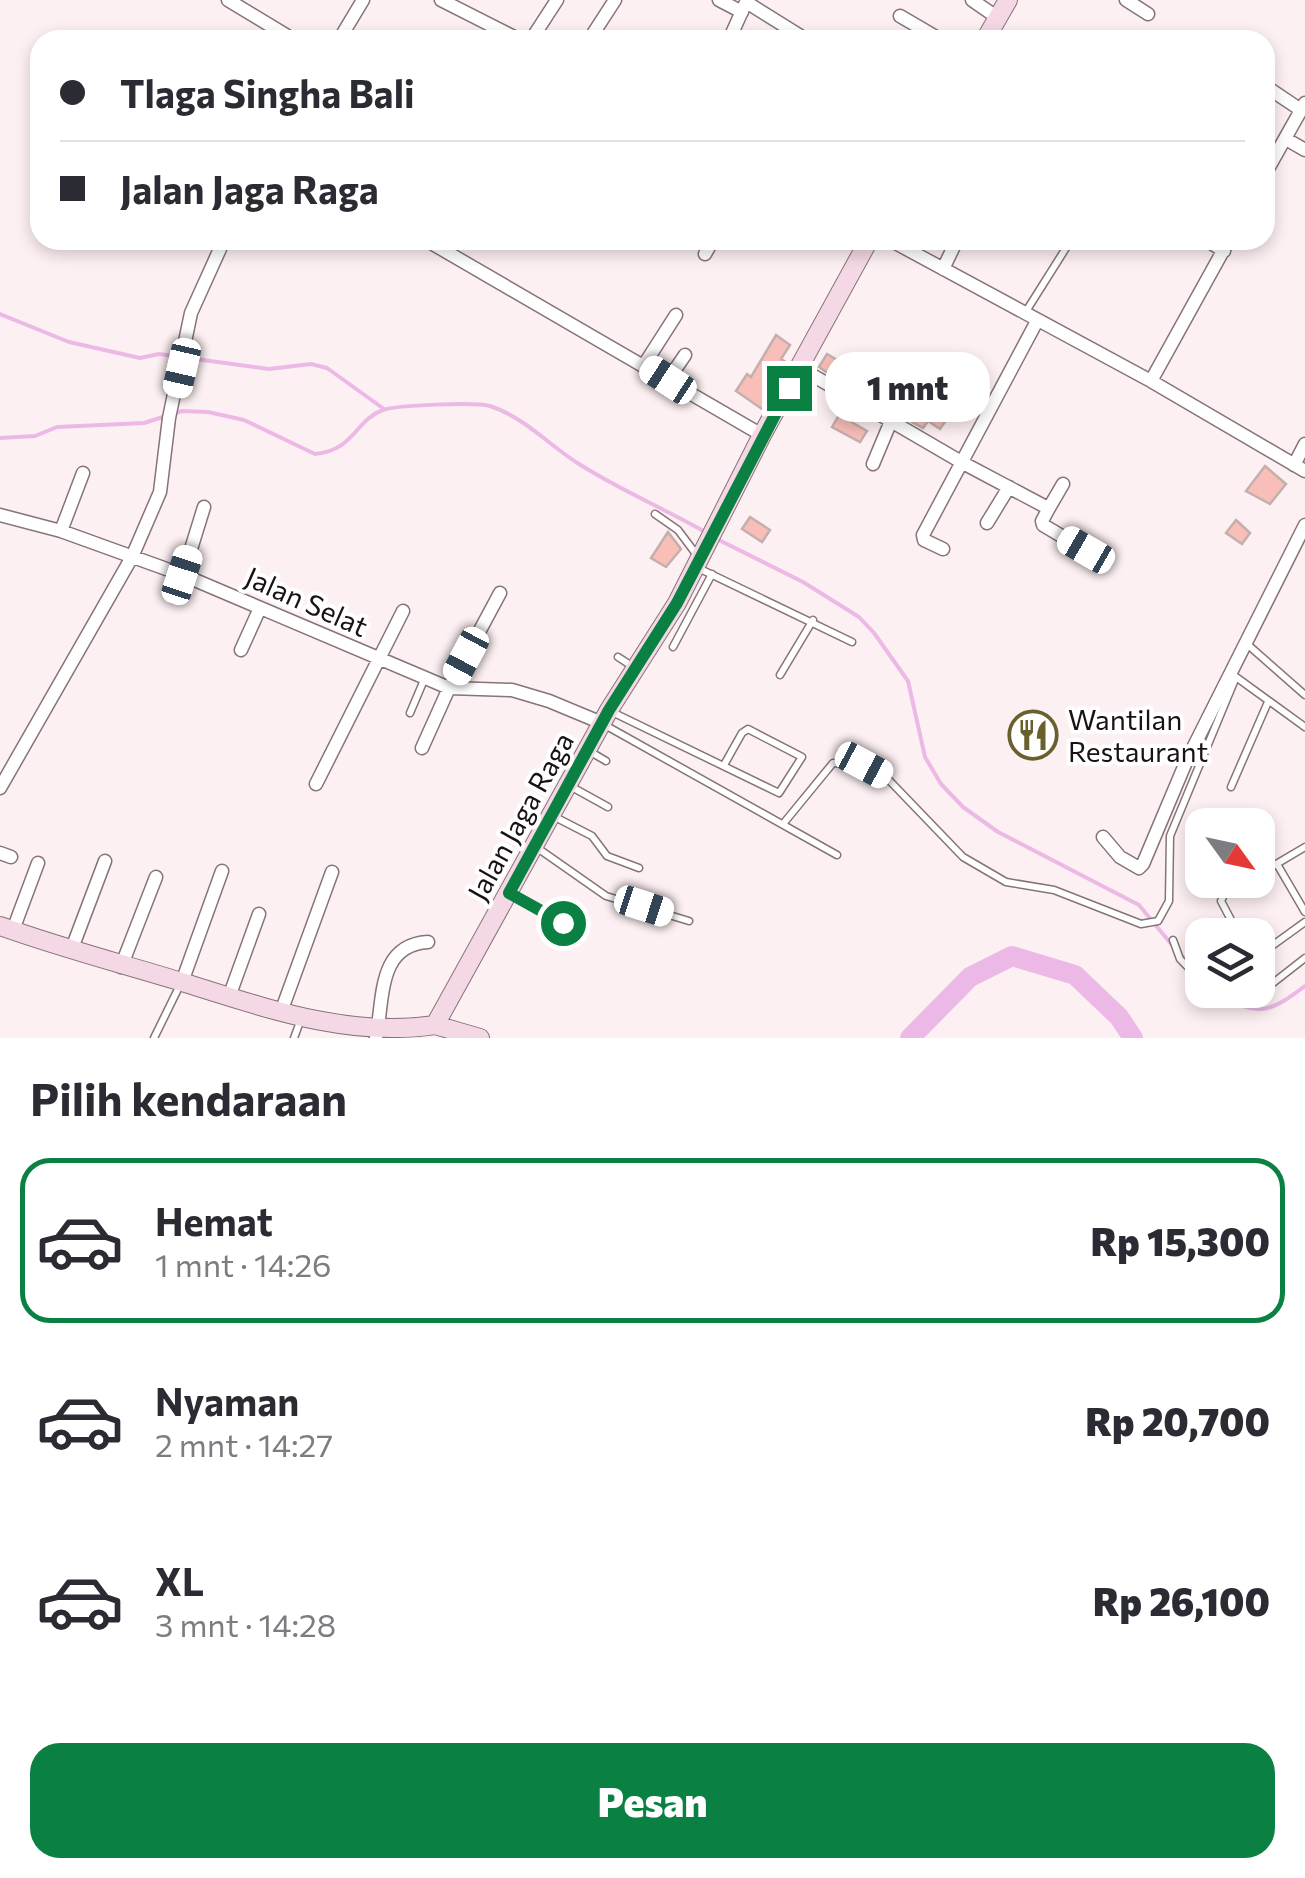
<!DOCTYPE html>
<html lang="id">
<head>
<meta charset="utf-8">
<style>
  :root { --surface:#fff; --page:#f2f2f3; --text:#2b2b33; --muted:#7c7c81; --line:#e1e1e2; --accent:#0b8043 }
  body { margin:0; font-family:Commissioner,sans-serif; background:var(--page); color:var(--text); height:100vh; display:flex; flex-direction:column; font-size:38px; white-space:nowrap }
  * { box-sizing:border-box; margin:0 }
  p { font-size:32px; color:var(--muted) }
  .icon { flex:none; width:55px; height:55px; fill:none; stroke:currentColor; stroke-width:2; stroke-linecap:round; stroke-linejoin:round }
  .map { position:relative; height:1038px; overflow:hidden }
  .panel { display:flex; flex-direction:column; background:var(--surface); flex:1 }
  .panel>* { flex:none }
  .top-card { position:absolute; left:30px; top:30px; width:1245px; height:220px; border-radius:30px; box-shadow:0 5px 15px #0003; display:grid; align-content:center; height:220px; padding:0 30px; background:var(--surface) }
  .needle { width:65px; rotate:123deg }
  .buttons { position:absolute; left:1185px; top:808px; display:grid; gap:20px }
  .buttons a { display:grid; place-items:center; width:90px; height:90px; border-radius:20px; background:var(--surface); box-shadow:0 5px 15px #0003; font-size:50px }
  .end { position:absolute; width:45px; height:45px; margin:-22px; border:12px solid #0b8043; background:#fff; box-shadow:0 0 0 5px #fff }
  .from { border-radius:50% }
  .bubble { position:absolute; height:70px; border-radius:30px; background:var(--surface); box-shadow:0 5px 15px #0003; font-size:32px; font-weight:800; line-height:70px; text-align:center }
  .car { position:absolute; width:30px; height:60px; margin:-30px -15px; border-radius:12px; box-shadow:0 0 8px 2px #0007; background:linear-gradient(#fff 24%,#345 0 40%,#fff 0 76%,#345 0 86%,#fff 0) }
  .top-card b { display:flex; align-items:center; gap:35px; height:95px; font-size:38px }
  .top-card b+b { border-top:2px solid var(--line) }
  .top-card i { width:25px; height:25px; background:var(--text) }
  ul { padding:0; list-style:none }
  li { display:flex; align-items:center; gap:30px; height:165px; margin:0 20px 15px; padding:0 10px; border:5px solid transparent; border-radius:30px }
  li div { flex:1 }
  li b { display:block; font-size:38px }
  li em { font-style:normal; font-weight:800 }
  li.selected { border-color:var(--accent) }
  li>.icon { width:90px; height:90px; stroke-width:1.5 }
  h2 { padding:0 30px; font-size:45px; line-height:120px }
  .cta { display:flex; gap:20px; margin-top:auto; padding:20px 30px }
  .cta a { flex:1; height:115px; border-radius:30px; background:var(--accent); color:#fff; font-size:40px; font-weight:800; line-height:115px; text-align:center }
  .map>svg:first-child { display:block }
  .lines { fill:none; stroke-linecap:round; stroke-linejoin:round }
  .stream { stroke:#ecb9e7; stroke-width:4 }
  .river { stroke:#ecb9e7; stroke-width:20 }
  .building { fill:#f8beb7; stroke:#c3afad; stroke-width:2.5 }
  .lane-casing { stroke:#867476; stroke-width:9 }
  .street-casing { stroke:#867476; stroke-width:15 }
  .secondary-casing { stroke:#867476; stroke-width:20 }
  .lane { stroke:#fff; stroke-width:6 }
  .street { stroke:#fff; stroke-width:12 }
  .secondary { stroke:#f4d8e6; stroke-width:18 }
  .route { stroke:#0b8043; stroke-width:12 }
  .labels { text-anchor:middle; dominant-baseline:central; stroke-width:8; stroke-linejoin:round; paint-order:stroke }
  .street-label { font-size:28px; fill:#191213; stroke:#fff }
  .poi-label { font-size:28px; fill:#191213; stroke:#fff; text-anchor:start }
</style>
</head>
<body>
<div class="map">
<svg width="1305" height="1038" viewBox="0 0 1305 1038">
  <rect width="100%" height="100%" fill="#fdf0f2"/>
  <g class="lines">
    <path class="stream" d="M0 314 69 342 140 358 159 354 269 369 311 364 327 368 384 409
      M0 438 35 436 57 427 144 423 182 411 208 412 244 420 315 454C355 450 355 420 383 410 397 405 476 402 490 406 524 417 550 446 579 464 620 490 665 509 707 533
      M715 538 803 582 859 617 874 633 908 681 925 757 941 784 963 807 998 832 1139 905 1172 945
      M1182 956 1202 978
      M1225 997C1260 1019 1274 1009 1305 986"/>
    <path class="river" d="M910 1038 970 977 1012 956 1075 975 1119 1017 1133 1038"/>
  </g>
  <path class="building" d="M776 335 790 345 781 359 786 362 784 369 765 394 769 396 762 409 736 391 747 374 751 377Z
    M827 354 837 360 829 374 819 367Z
    M910 372 920 378 912 392 901 385Z
    M922 405 938 415 943 408 951 413 940 429 928 421 923 428 912 422Z
    M839 415 867 431 860 442 832 427Z
    M1265 466 1286 484 1270 504 1246 491Z
    M750 517 770 530 762 542 742 529Z
    M1236 520 1250 533 1242 544 1226 533Z
    M668 532 681 549 666 567 651 558Z"/>
  <g class="lines">
    <g class="lane-casing">
      <path id="lane" d="M1025 313 1071 240
        M655 514 678 530 696 554
        M696 567 852 642
        M1247 644 1305 695
        M673 647 712 574
        M618 657 635 668
        M780 675 813 620
        M1236 677 1305 727
        M610 711 779 793 802 757 748 729 742 733 724 765
        M410 713 424 680
        M603 724 837 855
        M589 751 606 761
        M570 786 608 807
        M1231 787 1268 702
        M553 816 592 836 607 856 639 868
        M783 824 833 763 864 765 885 776 963 857 1006 882 1054 890 1141 924 1158 921 1169 901 1170 836 1236 677
        M536 847 606 896 689 921
        M1277 864 1305 912
        M1258 875 1305 847
        M510 894 563 923
        M1239 935 1221 901 1224 895 1250 880
        M1173 940 1180 959 1202 982
        M1258 956 1305 922
        M1258 964 1273 983 1305 958
        M1212 990C1227 1001 1241 997 1257 990
        M154 1038 180 985
        M294 1038 301 1019"/>
    </g>
    <g class="street-casing">
      <path id="street" d="M228 0 294 40
        M441 0 520 40
        M719 0 742 12
        M972 0 998 18
        M1126 0 1148 14
        M746 2 807 40
        M900 16 941 40
        M339 40 363 0
        M531 40 557 0
        M589 40 615 0
        M729 40 747 0
        M1265 86 1301 110
        M1286 139 1305 150
        M1265 174 1305 103
        M426 240 762 435
        M890 240 1151 381 1305 471
        M1206 240 1224 251
        M335 241V240
        M705 254 713 240
        M943 269 957 240
        M644 365 676 315
        M800 368 963 463 1046 507 1049 508 1063 484
        M668 380 685 355
        M1151 381 1229 240
        M873 464 891 421
        M1294 465 1305 444
        M1049 508 1042 521 1043 525 1085 550
        M0 515 61 531 183 575 449 688 512 690 549 701 602 723
        M987 523 1009 487
        M61 531 83 473
        M943 549 924 540 923 535 1037 321
        M183 575 204 507
        M241 650 260 608
        M422 748 449 688 500 593
        M316 784 403 611
        M0 788 132 557 160 492 169 418 191 313 224 240
        M1103 837 1120 857 1139 868 1143 864 1186 762 1305 525
        M0 853 11 857
        M13 930 38 863
        M71 951 105 861
        M121 967 156 877
        M182 982 222 871
        M229 997 259 914
        M281 1012 332 872
        M376 1038C384 999 377 945 428 942"/>
    </g>
    <g class="secondary-casing">
      <path id="secondary" d="M985 40 1008 0
        M0 926C61 948 123 964 185 983 266 1008 348 1038 435 1025L609 710 677 603 762 435 869 240
        M435 1025 480 1038"/>
    </g>
    <use href="#lane" class="lane"/>
    <use href="#street" class="street"/>
    <use href="#secondary" class="secondary"/>
  </g>
  <g class="lines">
    <path class="route" d="M563 923 509 893 609 710 677 603 789 388"/>
  </g>
  <defs>
    <g id="restaurant-ring" transform="scale(2.5)"><circle r="9.5" fill="#fff" stroke="#69612d" stroke-width="1.5"/><path d="M-5-6h1v4h1v-4h1v4h1v-4h1v5L-1.5 .5V6h-2V.5L-5-1ZM5-6V6H3V1.5H1.5Q1.5-4 5-6Z" fill="#69612d"/></g>
  </defs>
  <g fill-rule="evenodd">
    <use href="#restaurant-ring" x="1033" y="735"/>
  </g>
  <g class="labels">
    <g class="street-label">
      <text transform="translate(307 601) rotate(24)">Jalan Selat</text>
      <text transform="translate(520 816) rotate(-61)">Jalan Jaga Raga</text>
    </g>
    <g class="poi-label">
      <text x="1068" y="719">Wantilan<tspan x="1068" dy="32">Restaurant</tspan></text>
    </g>
  </g>
</svg>
<div class="buttons">
<a><svg class="needle" viewBox="-14 -14 28 28"><path d="M0-13l5 13h-10z" fill="#e53935"/><path d="M0 13l5-13h-10z" fill="#7c7c81"/></svg></a>
<a><svg class="icon" aria-label="layers" viewBox="0 0 24 24"><path d="M12 4l9 5-9 5-9-5zM3 14l9 5 9-5"/></svg></a>
</div>
<i class="end from" style="left:563px;top:923px"></i>
<i class="end" style="left:789px;top:388px"></i>
<div class="bubble" style="left:825px;top:352px;width:165px">1 mnt</div>
<i class="car" style="left:182px;top:368px;rotate:193deg"></i>
<i class="car" style="left:668px;top:380px;rotate:303deg"></i>
<i class="car" style="left:1086px;top:550px;rotate:300deg"></i>
<i class="car" style="left:182px;top:575px;rotate:18deg"></i>
<i class="car" style="left:466px;top:656px;rotate:208deg"></i>
<i class="car" style="left:864px;top:765px;rotate:118deg"></i>
<i class="car" style="left:644px;top:906px;rotate:108deg"></i>
<div class="top-card">
<b><i class="from"></i>Tlaga Singha Bali</b>
<b><i></i>Jalan Jaga Raga</b>
</div>
</div>
<section class="panel">
<h2>Pilih kendaraan</h2>
<ul>
<li class="selected"><svg class="icon" aria-label="car" viewBox="0 0 24 24"><path d="M5 17H2v-5l4-1 3-4h7l3 4 3 1v5h-3M9 17h6M6 11h13"/><circle cx="7" cy="17" r="2"/><circle cx="17" cy="17" r="2"/></svg><div><b>Hemat</b><p>1 mnt · 14:26</p></div><em>Rp 15,300</em></li>
<li><svg class="icon" aria-label="car" viewBox="0 0 24 24"><path d="M5 17H2v-5l4-1 3-4h7l3 4 3 1v5h-3M9 17h6M6 11h13"/><circle cx="7" cy="17" r="2"/><circle cx="17" cy="17" r="2"/></svg><div><b>Nyaman</b><p>2 mnt · 14:27</p></div><em>Rp 20,700</em></li>
<li><svg class="icon" aria-label="car" viewBox="0 0 24 24"><path d="M5 17H2v-5l4-1 3-4h7l3 4 3 1v5h-3M9 17h6M6 11h13"/><circle cx="7" cy="17" r="2"/><circle cx="17" cy="17" r="2"/></svg><div><b>XL</b><p>3 mnt · 14:28</p></div><em>Rp 26,100</em></li>
</ul>
<div class="cta"><a>Pesan</a></div>
</section>
</body>
</html>
